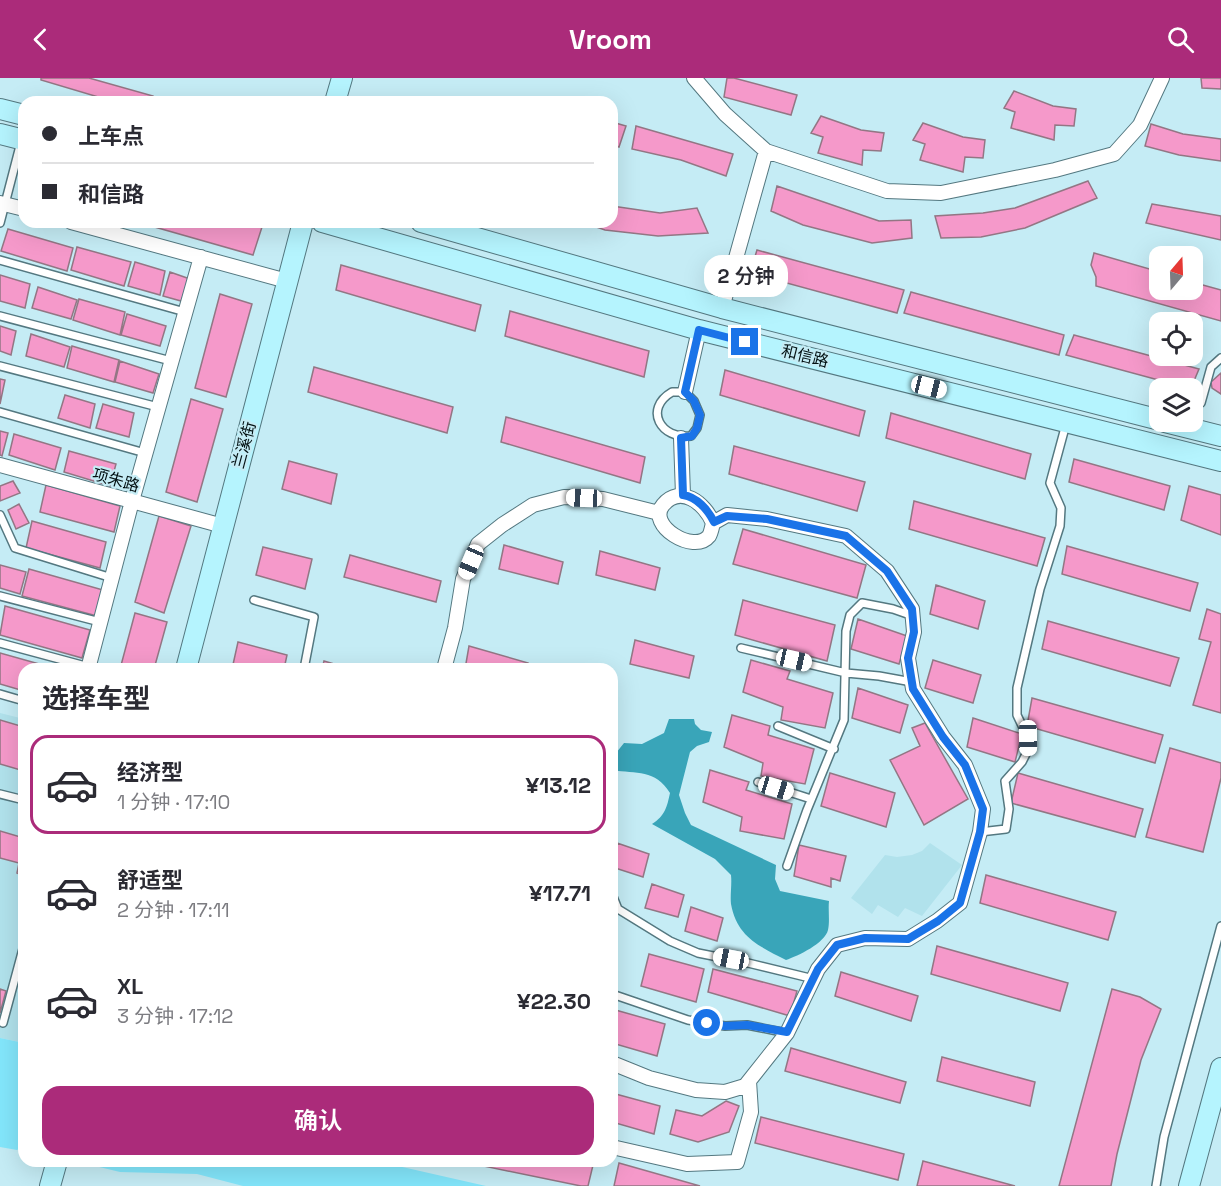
<!DOCTYPE html>
<html lang="zh">
<head>
<meta charset="utf-8">
<style>
  :root { --surface:#fff; --page:#f7f7f7; --text:#2b2b33; --muted:#7c7c81; --line:#e1e1e2; --accent:#ab2b7a }
  body { margin:0; font-family:"Space Grotesk","Noto Sans SC",sans-serif; background:var(--page); color:var(--text); height:100vh; display:flex; flex-direction:column; font-size:22px; white-space:nowrap }
  * { box-sizing:border-box; margin:0 }
  p { font-size:20px; color:var(--muted) }
  .icon { flex:none; width:33px; height:33px; fill:none; stroke:currentColor; stroke-width:2; stroke-linecap:round; stroke-linejoin:round }
  .map { position:relative; flex:1; overflow:hidden }
  .details { position:absolute; left:18px; top:585px; width:600px; height:504px; display:flex; flex-direction:column; background:var(--surface); border-radius:18px; box-shadow:0 6px 24px #0002 }
  .details>* { flex:none }
  .top-card { position:absolute; left:18px; top:18px; width:600px; height:132px; border-radius:18px; box-shadow:0 6px 24px #0002; display:grid; align-content:center; height:132px; padding:0 24px; background:var(--surface) }
  .needle { width:39px; rotate:19deg }
  .tools { position:absolute; left:1149px; top:168px; display:grid; gap:12px }
  .tools a { display:grid; place-items:center; width:54px; height:54px; border-radius:12px; background:var(--surface); box-shadow:0 6px 24px #0002; font-size:30px }
  .end { position:absolute; width:27px; height:27px; margin:-14px; border:8px solid #1a73e8; background:#fff; box-shadow:0 0 0 3px #fff }
  .from { border-radius:50% }
  .bubble { position:absolute; height:42px; border-radius:18px; background:var(--surface); box-shadow:0 6px 24px #0002; font-size:20px; font-weight:600; line-height:42px; text-align:center }
  .car { position:absolute; width:18px; height:36px; margin:-18px -9px; border-radius:8px; box-shadow:0 0 4px 2px #0007; background:linear-gradient(#fff 24%,#345 0 40%,#fff 0 76%,#345 0 86%,#fff 0) }
  .top-card b { display:flex; align-items:center; gap:21px; height:57px; font-size:22px }
  .top-card b+b { border-top:2px solid var(--line) }
  .top-card i { width:15px; height:15px; background:var(--text) }
  ul { padding:0; list-style:none }
  li { display:flex; align-items:center; gap:18px; height:99px; margin:0 12px 9px; padding:0 12px; border:3px solid transparent; border-radius:18px }
  li div { flex:1 }
  li b { display:block; font-size:22px }
  li em { font-style:normal; font-weight:600 }
  li.active { border-color:var(--accent) }
  li>.icon { width:54px; height:54px; stroke-width:1.5 }
  h2 { padding:0 24px; font-size:27px; line-height:72px }
  .button { display:flex; gap:12px; margin-top:auto; padding:12px 24px }
  .button a { flex:1; height:69px; border-radius:18px; background:var(--accent); color:#fff; font-size:24px; font-weight:600; line-height:69px; text-align:center }
  header { display:flex; justify-content:space-between; align-items:center; height:78px; padding:0 24px; background:var(--accent); color:#fff; font-size:27px; font-weight:600 }
  .map>svg:first-child { display:block }
  .built { fill:#b1e2ec }
  .green { fill:#83e6fb }
  .water { fill:#39a5b9 }
  .building { fill:#f599ca; stroke:#937684; stroke-width:1.5 }
  .lines { fill:none; stroke-linecap:round; stroke-linejoin:round }
  .lane-casing { stroke:#547880; stroke-width:10 }
  .street-casing { stroke:#547880; stroke-width:16 }
  .secondary-casing { stroke:#547880; stroke-width:22 }
  .lane { stroke:#fff; stroke-width:7 }
  .street { stroke:#fff; stroke-width:14 }
  .secondary { stroke:#b5f4fe; stroke-width:20 }
  .route { stroke:#1a73e8; stroke-width:8 }
  .labels { text-anchor:middle; dominant-baseline:central; stroke-width:4.5; stroke-linejoin:round; paint-order:stroke }
  .street-label { font-size:16px; fill:#031012; stroke:#c5ecf5 }
</style>
</head>
<body>
<header><svg class="icon" aria-label="back" viewBox="0 0 24 24"><path d="M15 5l-7 7 7 7"/></svg>Vroom<svg class="icon" aria-label="search" viewBox="0 0 24 24"><circle cx="10" cy="10" r="6"/><path d="M15 15l6 6"/></svg></header>
<div class="map">
<svg width="1221" height="1108" viewBox="0 0 1221 1108">
  <rect width="100%" height="100%" fill="#c5ecf5"/>
  <path class="built" d="M0 635 24 641V965L0 960Z
    M930 765 962 787 922 838 905 830 898 839 878 827 872 836 851 820 885 777 897 779 912 777 922 773Z"/>
  <path class="green" d="M0 960 24 965V1068L17 1072 0 1069Z
    M88 1083H376L486 1108H243L197 1096 120 1094 87 1086Z"/>
  <path class="water" d="M669 641H694L695 646 701 652 712 654 709 664 697 668 690 674 679 717 685 735 691 747 776 787 775 801 780 813 829 823C828 832 830 843 828 852 825 865 798 878 786 882 759 868 737 859 731 826 730 817 732 807 731 797L715 781 652 746C665 738 667 729 670 715 655 691 637 696 612 692V680L624 665 642 666 664 655Z"/>
  <path class="building" d="M41 0H89L153 18 152 24H115L41 2Z
    M727 0H734L797 17 791 37 724 19Z
    M1201 0H1221V11L1202 10Z
    M1014 13 1053 28 1076 31 1074 48 1055 47 1054 62 1011 50 1015 34 1004 30Z
    M821 38 861 52 884 55 881 73 863 72 862 87 818 75 823 59 811 55Z
    M612 44 626 48 619 69 612 67Z
    M923 45 963 59 985 62 983 80 965 79 963 94 920 82 925 66 913 62Z
    M1151 46 1183 56 1221 61V83L1179 77 1145 68Z
    M636 48 733 76 726 98 681 82 632 71Z
    M1088 103 1097 120 1025 150 981 159 941 160 935 138 983 135 1015 130Z
    M777 108 879 143 911 142 912 160 872 165 803 147 771 133Z
    M1152 126 1221 138V162L1146 145Z
    M612 128 660 135 697 130 708 155 658 158 605 152 582 144H612Z
    M137 144H243L262 149 253 177Z
    M8 151 73 170 67 193 1 173Z
    M77 169 131 184 124 208 71 192Z
    M757 172 904 212 897 235 750 195Z
    M1094 175 1160 194V212H1192V204L1221 212V243L1096 208V199L1091 187Z
    M135 184 165 193 160 217 128 208Z
    M341 187 481 227 475 253 336 212Z
    M170 194 190 201 181 223 163 218Z
    M0 197 30 206 25 230 0 223Z
    M38 209 77 222 71 241 32 230Z
    M911 214 1064 257 1059 277 904 235Z
    M220 216 252 226 226 319 195 310Z
    M79 221 125 234 120 257 73 242Z
    M510 233 649 273 644 299 505 258Z
    M127 236 166 248 160 268 121 257Z
    M0 248 16 253 11 277 0 273Z
    M31 256 70 269 64 289 26 278Z
    M1074 257 1199 291 1191 310H1188L1066 277Z
    M72 268 119 282 114 304 67 290Z
    M120 283 159 296 153 315 115 304Z
    M314 289 453 329 447 355 308 314Z
    M725 292 865 333 859 358 720 317Z
    M1221 295V316L1212 310 1211 304Z
    M0 301 5 302 0 326Z
    M65 317 95 326 90 350 58 340Z
    M191 321 223 331 197 424 166 414Z
    M103 326 134 335 129 359 96 350Z
    M891 335 1031 376 1025 401 886 360Z
    M506 339 645 379 640 405 501 364Z
    M0 353 8 355 2 378 0 377Z
    M14 356 61 370 55 392 9 377Z
    M734 368 865 404 857 433 729 396Z
    M69 373 116 386 110 408 64 394Z
    M1074 381 1170 408 1164 432 1069 404Z
    M289 383 337 396 331 426 282 411Z
    M13 403 20 415 0 423V408Z
    M46 407 120 428 114 454 40 434Z
    M1189 408 1221 417V457L1181 442Z
    M914 423 1045 460 1037 488 909 451Z
    M19 426 29 445 16 451 8 432Z
    M159 438 191 448 164 535 135 524Z
    M32 443 106 464 100 490 26 470Z
    M743 451 866 487 857 520 733 486Z
    M504 467 563 484 558 506 499 491Z
    M1067 468 1198 505 1190 533 1062 496Z
    M263 469 312 481 305 511 256 497Z
    M600 473 660 490 655 512 596 497Z
    M350 477 441 503 436 524 344 499Z
    M0 487 26 494 20 516 0 510Z
    M29 491 103 512 97 538 22 518Z
    M936 507 985 523 978 551 930 536Z
    M743 522 835 547 827 583 735 557Z
    M5 528 90 552 82 580 0 557Z
    M1207 531 1221 536V635L1193 627 1211 564 1199 561Z
    M135 535 167 544 154 591H120Z
    M858 541 907 558 899 586 851 571Z
    M1048 543 1179 580 1170 608 1042 571Z
    M635 562 694 578 689 600 630 586Z
    M238 564 287 577 284 591H232Z
    M469 568 528 585 526 591H465Z
    M0 575 57 591H24V613L0 606Z
    M751 582 790 593 787 601 833 615 825 650 781 642 783 629 743 614Z
    M933 582 981 597 973 625 925 610Z
    M324 583 351 591H322Z
    M858 610 908 627 900 655 852 640Z
    M1032 620 1163 657 1155 685 1027 648Z
    M732 637 770 648 768 657 814 671 805 706 761 698 763 685 724 669Z
    M973 640 1022 656 1015 684 967 669Z
    M0 642 24 649V693L0 686Z
    M925 645 968 721 924 747 890 682 920 668 912 650Z
    M1170 670 1221 685V700L1203 774 1146 759Z
    M710 692 749 704 746 712 792 726 784 761 740 753 742 739 703 724Z
    M830 695 895 715 886 749 821 728Z
    M1018 695 1143 731 1135 759 1011 725Z
    M0 753 24 760V798L17 795 19 785 0 780Z
    M617 765 649 776 643 799 612 789Z
    M799 767 846 778 840 803 831 800V809L794 798Z
    M986 797 1116 834 1108 862 980 825Z
    M652 806 684 817 678 839 645 830Z
    M691 829 723 840 717 863 685 853Z
    M937 868 1068 905 1060 933 931 896Z
    M649 876 704 891 696 924 641 908Z
    M713 891 797 913 790 938 708 914Z
    M841 894 918 918 911 943 835 918Z
    M0 911 6 913 0 935Z
    M1112 911 1140 919 1161 931 1141 982 1117 1076 1111 1108H1059Z
    M612 931 665 946 657 978 612 965Z
    M791 970 906 1004 900 1025 785 993Z
    M942 979 1035 1004 1030 1028 937 1003Z
    M612 1015 660 1028 654 1056 612 1044Z
    M726 1023 739 1028 729 1054 698 1064 670 1056 676 1032 702 1038Z
    M761 1039 904 1076 898 1102 755 1065Z
    M469 1083H594L588 1108H581L469 1085Z
    M923 1083 1015 1108H917Z
    M619 1085 700 1108H614Z"/>
  <g class="lines">
    <g class="lane-casing">
      <path id="lane" d="M0 145 21 64
        M0 182 185 234
        M0 238 171 283
        M0 288 158 329
        M672 314H685L694 323 700 337 697 350 691 358C661 362 643 331 672 314Z
        M1201 325 1211 289 1221 280
        M0 334 145 375
        M0 437 15 470 112 500
        M0 518 100 544
        M254 522 314 539 304 591
        M0 565 89 589
        M741 570 846 595 879 598 912 604
        M0 616 24 623
        M778 648 834 671
        M758 704 811 721
        M0 716 24 722
        M980 754 1006 751 1009 731 1005 703 1022 684 1028 672V660L1017 637V610L1040 511 1060 448 1061 430 1050 405 1066 346
        M787 788 807 732 844 642 846 553 850 537 862 525 893 531 913 538
        M612 816 618 831 670 863 698 875 748 885 814 901
        M612 916 688 942 725 948 747 947 787 955
        M3 945 24 867
        M1156 1108 1164 1059 1221 848"/>
    </g>
    <g class="street-casing">
      <path id="street" d="M694 0 725 36 766 73 887 113 941 115 1055 92 1114 76 1140 47 1162 0
        M0 125 24 131
        M71 144 287 203
        M722 230 766 73
        M685 314 699 252
        M681 360 683 417
        M0 387 223 448
        M88 591 132 423 201 179
        M444 591 455 550 463 501 478 466 502 447 533 427 564 419 603 421 659 435
        M612 985 649 1000 696 1012 725 1014 745 1008 787 955 818 891 837 867 865 860 908 861 937 843 960 825 980 754 983 731 965 687 943 659 913 611 908 580 914 554 912 531 887 493 846 458 767 441 727 437 713 445C712 449 711 455 709 458 694 477 646 447 663 427 680 406 705 425 713 445
        M612 1069 687 1086 737 1084 751 1034 749 1003"/>
    </g>
    <g class="secondary-casing">
      <path id="secondary" d="M335 24 342 0
        M0 31 24 37
        M0 56 24 62
        M322 144 699 252 1221 383
        M421 144 722 230 1160 342
        M1165 344 1221 358
        M186 591 303 144
        M50 1108 57 1083
        M1189 1108 1221 990"/>
    </g>
    <use href="#lane" class="lane"/>
    <use href="#street" class="street"/>
    <use href="#secondary" class="secondary"/>
  </g>
  <g class="lines">
    <path class="route" d="M707 945 725 948 747 947 787 954 818 891 837 867 865 860 908 861 938 843 960 825 980 754 983 731 965 687 943 659 913 611 908 580 914 554 912 531 887 493 846 458 767 441 727 438 714 444C708 432 697 419 683 417L681 360 692 358 697 350 700 337 694 323 685 314 699 252 745 264"/>
  </g>
  <g class="labels">
    <g class="street-label">
      <text transform="translate(805 278) rotate(14)">和信路</text>
      <text transform="translate(244 367) rotate(-75)">兰溪街</text>
      <text transform="translate(116 402) rotate(16)">项朱路</text>
    </g>
  </g>
</svg>
<div class="tools">
<a><svg class="needle" viewBox="-14 -14 28 28"><path d="M0-13l5 13h-10z" fill="#e53935"/><path d="M0 13l5-13h-10z" fill="#7c7c81"/></svg></a>
<a><svg class="icon" aria-label="locate" viewBox="0 0 24 24"><circle cx="12" cy="12" r="6"/><path d="M12 2v4M12 18v4M2 12h4M18 12h4"/></svg></a>
<a><svg class="icon" aria-label="layers" viewBox="0 0 24 24"><path d="M12 4l9 5-9 5-9-5zM3 14l9 5 9-5"/></svg></a>
</div>
<i class="end from" style="left:707px;top:945px"></i>
<i class="end" style="left:745px;top:264px"></i>
<div class="bubble" style="left:704px;top:177px;width:84px">2 分钟</div>
<i class="car" style="left:929px;top:309px;rotate:104deg"></i>
<i class="car" style="left:584px;top:420px;rotate:272deg"></i>
<i class="car" style="left:471px;top:484px;rotate:203deg"></i>
<i class="car" style="left:794px;top:582px;rotate:103deg"></i>
<i class="car" style="left:1028px;top:660px;rotate:179deg"></i>
<i class="car" style="left:776px;top:710px;rotate:107deg"></i>
<i class="car" style="left:731px;top:881px;rotate:281deg"></i>
<div class="top-card">
<b><i class="from"></i>上车点</b>
<b><i></i>和信路</b>
</div>
<section class="details">
<h2>选择车型</h2>
<ul>
<li class="active"><svg class="icon" aria-label="car" viewBox="0 0 24 24"><path d="M5 17H2v-5l4-1 3-4h7l3 4 3 1v5h-3M9 17h6M6 11h13"/><circle cx="7" cy="17" r="2"/><circle cx="17" cy="17" r="2"/></svg><div><b>经济型</b><p>1 分钟 · 17:10</p></div><em>¥13.12</em></li>
<li><svg class="icon" aria-label="car" viewBox="0 0 24 24"><path d="M5 17H2v-5l4-1 3-4h7l3 4 3 1v5h-3M9 17h6M6 11h13"/><circle cx="7" cy="17" r="2"/><circle cx="17" cy="17" r="2"/></svg><div><b>舒适型</b><p>2 分钟 · 17:11</p></div><em>¥17.71</em></li>
<li><svg class="icon" aria-label="car" viewBox="0 0 24 24"><path d="M5 17H2v-5l4-1 3-4h7l3 4 3 1v5h-3M9 17h6M6 11h13"/><circle cx="7" cy="17" r="2"/><circle cx="17" cy="17" r="2"/></svg><div><b>XL</b><p>3 分钟 · 17:12</p></div><em>¥22.30</em></li>
</ul>
<div class="button"><a>确认</a></div>
</section>
</div>
</body>
</html>
